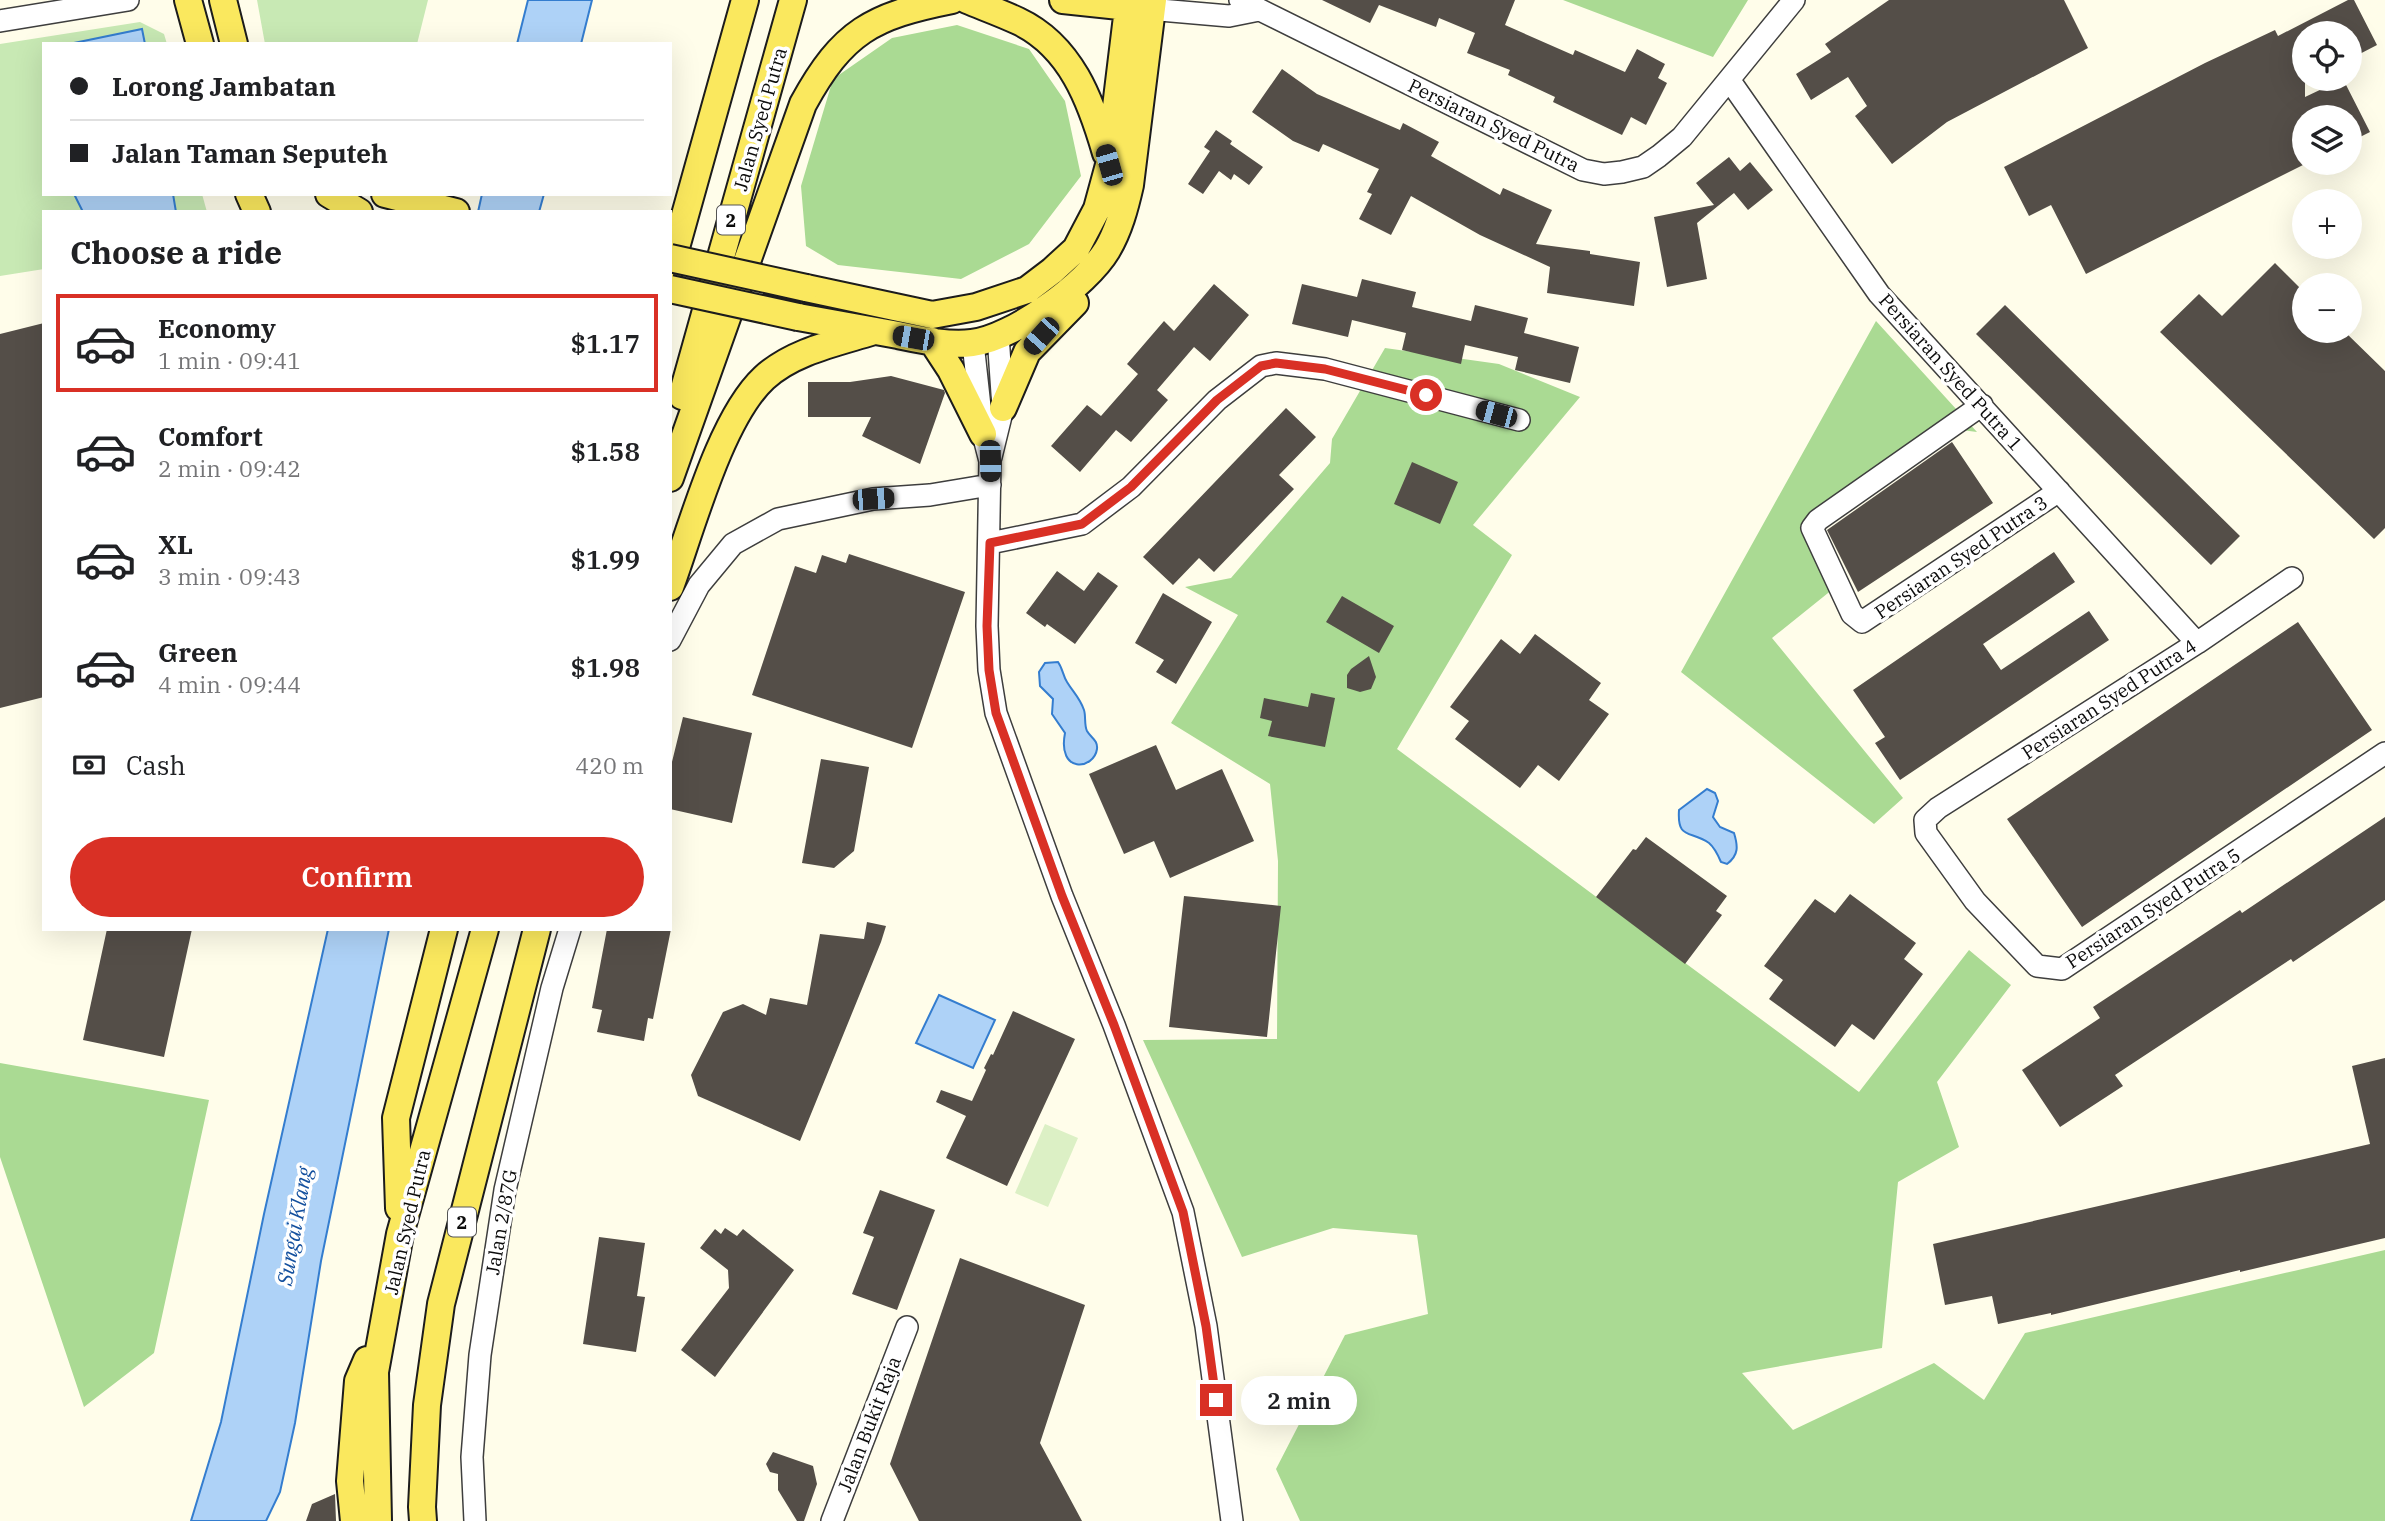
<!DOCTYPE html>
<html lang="en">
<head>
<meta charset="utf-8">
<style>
  :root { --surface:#fff; --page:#f6f6f6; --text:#202124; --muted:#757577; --line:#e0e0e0; --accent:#d93025 }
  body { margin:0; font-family:"IBM Plex Serif",serif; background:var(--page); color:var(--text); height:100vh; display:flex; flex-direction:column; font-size:26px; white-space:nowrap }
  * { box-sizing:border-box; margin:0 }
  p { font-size:23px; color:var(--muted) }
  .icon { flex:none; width:38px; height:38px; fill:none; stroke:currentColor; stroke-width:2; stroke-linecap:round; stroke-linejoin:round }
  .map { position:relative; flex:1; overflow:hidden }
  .panel { position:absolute; left:42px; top:210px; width:630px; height:721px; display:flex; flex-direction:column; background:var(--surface); border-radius:0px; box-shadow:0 7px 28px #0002 }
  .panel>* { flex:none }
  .banner { position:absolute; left:42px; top:42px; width:630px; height:154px; border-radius:0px; box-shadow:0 7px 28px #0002; display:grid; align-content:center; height:154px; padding:0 28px; background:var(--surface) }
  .buttons { position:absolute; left:2292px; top:21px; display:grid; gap:14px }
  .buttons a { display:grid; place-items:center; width:70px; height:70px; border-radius:50%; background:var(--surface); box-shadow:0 7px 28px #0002; font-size:35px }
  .end { position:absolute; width:32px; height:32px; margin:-16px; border:9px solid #d93025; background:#fff; box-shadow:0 0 0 4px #fff }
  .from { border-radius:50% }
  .bubble { position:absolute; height:49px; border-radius:24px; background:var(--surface); box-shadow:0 7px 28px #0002; font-size:23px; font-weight:600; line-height:49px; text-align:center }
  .car { position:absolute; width:21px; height:42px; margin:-21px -10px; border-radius:9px; box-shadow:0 0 5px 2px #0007; background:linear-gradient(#222 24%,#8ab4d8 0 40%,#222 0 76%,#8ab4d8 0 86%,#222 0) }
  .banner b { display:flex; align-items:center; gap:24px; height:66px; font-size:26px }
  .banner b+b { border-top:2px solid var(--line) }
  .banner i { width:18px; height:18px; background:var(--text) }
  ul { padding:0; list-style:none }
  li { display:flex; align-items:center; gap:21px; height:98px; margin:0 14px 10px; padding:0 14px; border:4px solid transparent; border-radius:0px }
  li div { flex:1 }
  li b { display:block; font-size:26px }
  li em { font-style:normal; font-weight:600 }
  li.selected { border-color:var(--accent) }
  li>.icon { width:63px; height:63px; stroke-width:1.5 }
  h2 { padding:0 28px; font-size:32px; line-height:84px }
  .pay { display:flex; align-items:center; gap:18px; height:77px; padding:0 28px; font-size:26px }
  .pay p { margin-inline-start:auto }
  .action { display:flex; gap:14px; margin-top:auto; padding:14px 28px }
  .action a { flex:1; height:80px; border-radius:42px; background:var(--accent); color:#fff; font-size:28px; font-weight:600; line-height:80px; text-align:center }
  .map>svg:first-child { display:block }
  .green { fill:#c8e9b4 }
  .forest { fill:#aada93 }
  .pitch { fill:#dcf0c5 }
  .water { fill:#aed2f7; stroke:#347dcf; stroke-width:2 }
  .building { fill:#544e48 }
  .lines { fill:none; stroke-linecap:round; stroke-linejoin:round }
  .minor-casing { stroke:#3e3e3e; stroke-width:24 }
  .major-casing { stroke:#1c1c1c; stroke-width:30 }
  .minor { stroke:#fff; stroke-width:21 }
  .major { stroke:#fae85e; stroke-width:26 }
  .major-bridge-casing { stroke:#1c1c1c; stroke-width:30; stroke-linecap:butt }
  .major-bridge { stroke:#fae85e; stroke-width:26 }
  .route { stroke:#d93025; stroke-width:9 }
  .labels { text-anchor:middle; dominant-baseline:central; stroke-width:7; stroke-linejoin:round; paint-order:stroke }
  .shield { fill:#fff; stroke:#545454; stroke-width:2 }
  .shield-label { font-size:18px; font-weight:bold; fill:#0b0b0b }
  .street-label { font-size:19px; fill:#0b0b0b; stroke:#fff }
  .water-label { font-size:21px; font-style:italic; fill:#14509e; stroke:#fff }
</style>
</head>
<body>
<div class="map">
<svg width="2385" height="1521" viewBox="0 0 2385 1521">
  <rect width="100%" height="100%" fill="#fffdea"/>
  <path class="green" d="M257 0H428L417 44H265Z
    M140 22 164 34 167 44H44V194H202L207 212H44V269L0 276V44Z"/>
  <path class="forest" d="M1563 0H1748L1713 57Z
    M957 25 1029 49 1065 101 1081 176 1029 244 961 279 838 265 806 246 801 186 833 79 892 38Z
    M1876 321 1977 432 1938 427 1801 532 1838 585 1772 638 1903 798 1874 824 1681 672Z
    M1385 348 1499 364 1580 397 1473 525 1512 555 1397 749 1859 1092 1969 950 2011 985 1937 1082 1959 1147 1898 1182 1882 1348 1742 1373 1793 1430 1934 1363 1984 1400 2025 1333 2385 1250V1521H1300L1276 1469 1345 1335 1428 1314 1417 1235 1333 1228 1242 1257 1143 1040 1277 1039 1278 861 1270 784 1171 723 1238 615 1185 587 1231 578 1330 463 1332 439Z
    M0 1063 209 1100 154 1353 84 1407 0 1157Z"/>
  <path class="pitch" d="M1045 1124 1078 1138 1048 1207 1015 1193Z"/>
  <path class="water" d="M528 0H592L581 44H517Z
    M142 29 145 44H69Z
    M74 194H173L176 212H83Z
    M482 194H544L539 212H478Z
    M1058 662C1063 669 1063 676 1067 682 1073 692 1080 698 1084 710 1086 716 1084 725 1087 731 1091 738 1098 740 1097 749 1094 770 1057 774 1065 733L1052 714 1053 699 1040 686 1039 672 1045 663Z
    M1707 789 1715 793 1718 801 1713 817 1720 827 1734 833C1738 846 1739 855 1727 864L1721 862C1718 855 1715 848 1709 843 1690 830 1677 840 1679 810Z
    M328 929H389L321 1261 295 1423 280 1492 266 1521H191L221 1422 264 1214Z
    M939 995 995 1020 973 1068 916 1043Z"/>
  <path class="building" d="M1322 0H1515L1505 25 1573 55 1575 50 1625 72 1637 49 1665 64 1658 78 1667 83 1646 125 1631 117 1622 135 1553 102 1555 97 1508 75 1510 70 1467 53 1475 33 1439 18 1436 27 1379 5 1370 23Z
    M1889 0H2064L2088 48 1947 122 1892 164 1855 116 1867 106 1848 77 1811 100 1796 74 1831 52 1825 44Z
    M2348 0H2354L2377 45 2350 59V33H2305V97L2343 79 2370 132 2350 142V117H2305V164L2086 274 2051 205 2029 216 2004 167 2205 63 2275 30 2278 36Z
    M1282 69 1317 94 1400 130 1403 123 1439 142 1431 156 1500 195 1503 188 1552 210 1536 244 1590 251V254L1640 262 1634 306 1547 293 1550 267 1480 235 1411 196 1391 235 1359 219 1372 194 1367 192 1379 169 1323 144 1319 152 1293 141 1252 112Z
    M1216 130 1232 141 1230 144 1263 167 1249 185 1234 174 1231 180 1219 171 1203 194 1188 184 1210 151 1204 147Z
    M1729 157 1740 171 1750 162 1773 190 1748 210 1734 193 1697 223 1707 279 1667 287 1654 217 1714 205 1696 183Z
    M2275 263 2305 293V331H2344L2385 371V528L2374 539 2160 332 2199 294 2222 316Z
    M1362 279 1416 292 1412 307 1471 321 1475 305 1528 318 1524 333 1579 347 1570 383 1515 370 1518 357 1465 345 1461 364 1402 350 1406 333 1352 320 1348 337 1292 324 1302 284 1357 297Z
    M1214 284 1249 315 1210 361 1194 347 1157 390 1168 400 1131 442 1116 430 1080 472 1051 446 1087 405 1101 416 1138 374 1127 364 1164 321 1174 331Z
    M2005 305 2240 536 2211 565 1976 334Z
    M44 323V697L0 708V334Z
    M891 376 944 390 945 393 920 464 862 436 871 417H808V382H850Z
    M1286 408 1316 437 1279 475 1294 489 1214 572 1199 558 1173 585 1143 557Z
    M1952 442 1993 503 1858 592 1827 530Z
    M1412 462 1458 482 1440 524 1394 504Z
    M2054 552 2075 582 1983 644 2001 670 2089 611 2109 640 1900 780 1875 743 1885 737 1853 690Z
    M849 554 965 592 912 748 752 695 795 566 816 573 822 555 846 563Z
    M1057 571 1084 591 1098 572 1118 586 1075 644 1047 624 1045 627 1026 613Z
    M1163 593 1212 622 1176 684 1156 672 1164 660 1135 643Z
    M1342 596 1394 626 1379 653 1326 622Z
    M2298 622 2372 730 2082 927 2007 819Z
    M1535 634 1601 683 1589 700 1609 714 1559 781 1538 765 1520 788 1455 739 1469 721 1450 707 1501 639 1520 654Z
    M1369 656 1376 677 1371 689 1360 692 1347 688V675L1351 669Z
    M1311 693 1335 698 1325 747 1268 736 1272 721 1260 718 1264 698 1308 707Z
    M683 717 752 733 732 823 670 809V770Z
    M1156 745 1176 790 1222 769 1254 841 1170 878 1154 841 1124 854 1089 774Z
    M821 759 869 767 854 851 834 868 802 863Z
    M2385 817V900L2293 962 2291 959 2115 1075 2123 1086 2060 1127 2022 1070 2100 1018 2093 1007 2240 910 2242 913Z
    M1646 837 1727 896 1716 911 1722 915 1685 964 1596 897 1633 849 1636 850Z
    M1850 894 1916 943 1904 959 1923 974 1874 1040 1852 1024 1835 1047 1769 999 1783 980 1764 966 1815 899 1835 913Z
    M1184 896 1281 906 1267 1037 1169 1027Z
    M867 922 886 926 881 942 800 1141 698 1096 691 1075 723 1012 743 1004 766 1015 770 998 807 1005 820 934 864 939Z
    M107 929H192L164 1057 83 1040Z
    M607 929H671L653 1019 648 1018 644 1041 597 1032 602 1010 592 1008Z
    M1013 1011 1075 1039 1007 1186 946 1158 966 1116 936 1102 941 1090 972 1101 986 1070 984 1068 991 1054 993 1055Z
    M2385 1058V1238L2240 1272V1270L2051 1315V1313L1998 1324 1992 1296 1945 1305 1933 1244 2370 1144 2352 1066Z
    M880 1190 935 1210 897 1310 852 1294 874 1237 863 1233Z
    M725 1228 737 1236 743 1229 794 1270 715 1377 681 1350 729 1288 728 1270 700 1248 715 1229 721 1234Z
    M599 1237 645 1243 637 1296 645 1297 636 1352 583 1344Z
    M960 1258 1085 1305 1040 1443 1082 1521H919L890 1464Z
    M773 1452 813 1466 817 1484 804 1521H797L778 1490V1474L770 1472 766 1464Z
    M335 1494 336 1521H306L312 1504Z"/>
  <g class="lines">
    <g class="minor-casing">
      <path id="minor" d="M1240 0 1583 170 1604 174 1622 172 1643 167 1659 156 1682 137 1794 0
        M1137 8 1229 16 1259 10
        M0 21 128 0
        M1730 81 1879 294 2197 643
        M973 343 983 434 990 461 987 626 989 670 996 713 1062 896 1114 1025 1183 1212 1206 1326 1232 1521
        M1982 405 1818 520 1812 528 1852 614 1862 622 2059 491
        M991 457 1003 408 998 335
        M990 543 1082 524 1131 487 1217 400 1261 366 1276 363 1325 369 1519 420
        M2292 578 2197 643 1938 808 1925 820 1926 833 1975 901 2037 966 2062 969 2385 753
        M670 640 699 585 733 544 778 519 873 499 930 495 990 485
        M475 1521 472 1457 480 1355 505 1190 552 988 570 929
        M832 1521 907 1327"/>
    </g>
    <g class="major-casing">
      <path id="major" d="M188 0 200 44
        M223 0 234 44
        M967 0C984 7 1001 13 1018 21 1071 46 1091 101 1106 153
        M1063 0 1129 7
        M249 194 257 212
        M329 194 359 212
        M385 194 456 212
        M670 269 745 0
        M806 288 932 315 976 307 1027 290 1052 271 1076 249 1097 209 1109 165 1129 0
        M798 317C831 323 865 329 898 335 922 340 948 346 972 343 1013 338 1086 285 1107 250 1119 230 1125 207 1130 185L1153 0
        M932 341 951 370 983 434
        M682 396 793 0
        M1003 408 1027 352 1075 303
        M670 478 803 104C843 31 872 16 952 0
        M670 587C691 530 720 419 764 378 792 352 835 343 871 332
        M399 1208 396 1118 444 929
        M354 1521 350 1481 358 1381 367 1360
        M378 1521 375 1372 400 1234 485 929
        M423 1521 422 1507 427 1405 441 1304 537 929"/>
    </g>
    <use href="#minor" class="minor"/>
    <use href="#major" class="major"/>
    <g class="major-bridge-casing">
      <path id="major-bridge" d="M670 258 806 288
        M670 289 798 317"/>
    </g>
    <use href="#major-bridge" class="major-bridge"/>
  </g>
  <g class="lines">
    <path class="route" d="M1216 1400 1206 1326 1183 1212 1114 1025 1062 896 996 713 989 670 987 626 990 543 1082 524 1131 487 1217 400 1261 366 1276 363 1325 369 1426 395"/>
  </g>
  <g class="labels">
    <g class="shield">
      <rect x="717" y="205.5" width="28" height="29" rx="5"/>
      <rect x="448" y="1207.5" width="28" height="29" rx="5"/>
    </g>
    <g class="shield-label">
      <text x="731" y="220">2</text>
      <text x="462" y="1222">2</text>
    </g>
    <g class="street-label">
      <text transform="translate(760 119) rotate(-74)">Jalan Syed Putra</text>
      <text transform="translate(1494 125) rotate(26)">Persiaran Syed Putra</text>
      <text transform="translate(1951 372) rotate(48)">Persiaran Syed Putra 1</text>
      <text transform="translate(1961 557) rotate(-34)">Persiaran Syed Putra 3</text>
      <text transform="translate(2109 699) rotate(-33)">Persiaran Syed Putra 4</text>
      <text transform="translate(2153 908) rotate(-33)">Persiaran Syed Putra 5</text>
      <text transform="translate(407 1222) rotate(-77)">Jalan Syed Putra</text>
      <text transform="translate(501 1222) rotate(-80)">Jalan 2/87G</text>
      <text transform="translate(869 1424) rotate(-69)">Jalan Bukit Raja</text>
    </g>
    <g class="water-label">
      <text transform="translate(294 1226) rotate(-80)">Sungai Klang</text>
    </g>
  </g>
</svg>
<div class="buttons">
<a><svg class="icon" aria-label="locate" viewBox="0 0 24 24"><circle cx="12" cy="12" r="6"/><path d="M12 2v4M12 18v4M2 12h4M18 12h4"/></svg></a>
<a><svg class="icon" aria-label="layers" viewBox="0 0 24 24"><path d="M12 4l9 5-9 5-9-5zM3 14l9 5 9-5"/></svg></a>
<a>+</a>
<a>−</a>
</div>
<i class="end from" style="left:1426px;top:395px"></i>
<i class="end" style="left:1216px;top:1400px"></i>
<div class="bubble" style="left:1241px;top:1376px;width:116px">2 min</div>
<i class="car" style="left:1109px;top:165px;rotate:344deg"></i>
<i class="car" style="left:1041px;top:336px;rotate:222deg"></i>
<i class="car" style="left:913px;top:338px;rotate:280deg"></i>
<i class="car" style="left:1496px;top:414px;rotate:285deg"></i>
<i class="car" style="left:990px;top:461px;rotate:179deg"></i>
<i class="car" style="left:873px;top:499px;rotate:86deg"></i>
<div class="banner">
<b><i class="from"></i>Lorong Jambatan</b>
<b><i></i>Jalan Taman Seputeh</b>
</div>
<section class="panel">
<h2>Choose a ride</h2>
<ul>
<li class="selected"><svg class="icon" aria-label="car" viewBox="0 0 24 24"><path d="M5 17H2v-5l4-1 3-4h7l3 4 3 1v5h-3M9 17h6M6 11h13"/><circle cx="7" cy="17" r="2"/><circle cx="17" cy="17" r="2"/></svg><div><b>Economy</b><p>1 min · 09:41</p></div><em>$1.17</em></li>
<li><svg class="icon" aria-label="car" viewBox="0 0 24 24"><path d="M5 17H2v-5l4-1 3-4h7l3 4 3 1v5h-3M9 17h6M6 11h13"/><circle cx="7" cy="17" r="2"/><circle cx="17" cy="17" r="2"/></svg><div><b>Comfort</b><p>2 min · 09:42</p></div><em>$1.58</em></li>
<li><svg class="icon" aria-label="car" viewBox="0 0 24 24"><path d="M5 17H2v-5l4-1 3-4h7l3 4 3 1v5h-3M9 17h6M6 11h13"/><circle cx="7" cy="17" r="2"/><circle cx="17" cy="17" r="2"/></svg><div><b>XL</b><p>3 min · 09:43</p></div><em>$1.99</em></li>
<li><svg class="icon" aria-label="car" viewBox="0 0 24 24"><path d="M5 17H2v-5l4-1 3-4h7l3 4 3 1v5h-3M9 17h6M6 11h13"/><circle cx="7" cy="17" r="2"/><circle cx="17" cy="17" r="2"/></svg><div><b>Green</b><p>4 min · 09:44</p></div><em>$1.98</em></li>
</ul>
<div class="pay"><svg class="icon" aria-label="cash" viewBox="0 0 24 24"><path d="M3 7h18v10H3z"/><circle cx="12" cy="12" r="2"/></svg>Cash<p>420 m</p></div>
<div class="action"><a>Confirm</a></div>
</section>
</div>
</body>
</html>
